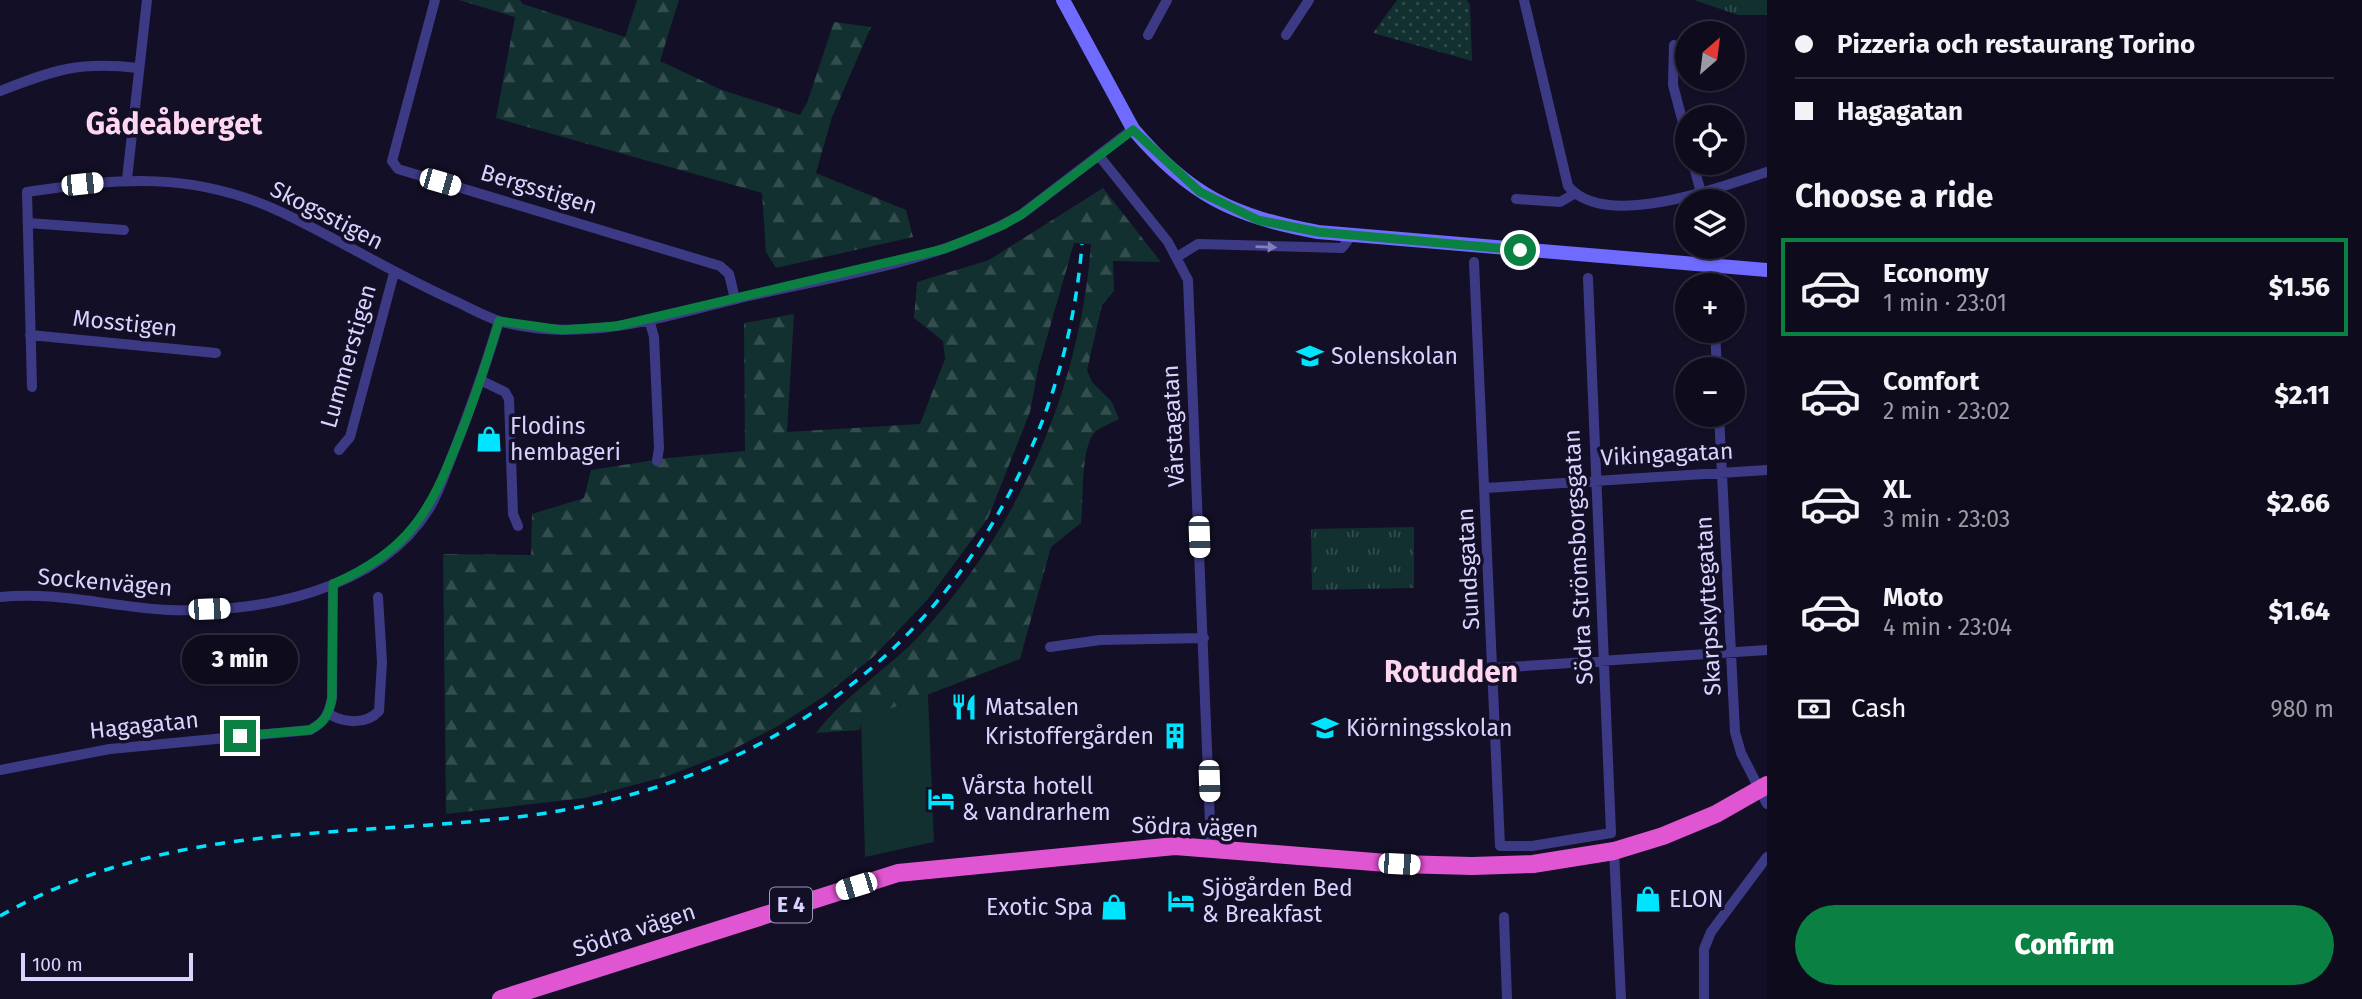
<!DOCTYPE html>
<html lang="en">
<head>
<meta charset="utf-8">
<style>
  :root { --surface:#0e0b1c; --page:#171425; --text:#f1f3f6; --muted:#9b9ba3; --line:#2e2b3b; --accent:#0b8043 }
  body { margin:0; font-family:"Fira Sans",sans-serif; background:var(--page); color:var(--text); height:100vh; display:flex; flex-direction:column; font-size:26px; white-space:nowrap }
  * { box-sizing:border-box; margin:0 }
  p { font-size:23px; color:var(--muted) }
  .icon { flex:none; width:38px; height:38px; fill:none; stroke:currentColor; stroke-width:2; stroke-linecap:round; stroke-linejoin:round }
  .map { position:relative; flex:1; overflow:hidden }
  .sheet { display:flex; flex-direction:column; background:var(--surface); width:595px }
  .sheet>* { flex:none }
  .hud { display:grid; align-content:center; height:154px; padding:0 28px; background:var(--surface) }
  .needle { width:46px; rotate:28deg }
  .controls { position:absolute; left:1675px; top:21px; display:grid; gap:14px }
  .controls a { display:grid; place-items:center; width:70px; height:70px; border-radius:50%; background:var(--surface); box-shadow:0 2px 5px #0004,0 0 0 2px var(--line); font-size:35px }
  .scale { position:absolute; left:21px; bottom:18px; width:172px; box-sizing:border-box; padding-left:7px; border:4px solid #d9d4ff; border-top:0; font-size:19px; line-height:24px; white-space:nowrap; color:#d9d4ff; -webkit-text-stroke:5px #130f26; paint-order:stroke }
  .end { position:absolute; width:32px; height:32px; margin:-16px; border:9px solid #0b8043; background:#fff; box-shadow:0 0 0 4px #fff }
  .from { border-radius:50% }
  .bubble { position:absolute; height:49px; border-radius:24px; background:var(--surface); box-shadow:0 2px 5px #0004,0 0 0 2px var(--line); font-size:23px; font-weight:800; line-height:49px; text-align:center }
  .car { position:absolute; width:21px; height:42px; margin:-21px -10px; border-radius:9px; box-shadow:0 0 5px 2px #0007; background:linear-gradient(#fff 24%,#345 0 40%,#fff 0 76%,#345 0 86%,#fff 0) }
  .hud b { display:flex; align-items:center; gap:24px; height:66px; font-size:26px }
  .hud b+b { border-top:2px solid var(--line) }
  .hud i { width:18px; height:18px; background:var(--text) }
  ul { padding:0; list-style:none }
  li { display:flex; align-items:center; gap:21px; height:98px; margin:0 14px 10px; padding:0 14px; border:4px solid transparent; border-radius:0px }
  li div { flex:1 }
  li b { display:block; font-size:26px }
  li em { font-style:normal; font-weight:800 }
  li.selected { border-color:var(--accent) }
  li>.icon { width:63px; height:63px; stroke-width:1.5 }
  h2 { padding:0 28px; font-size:32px; line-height:84px }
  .pay { display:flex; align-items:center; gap:18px; height:77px; padding:0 28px; font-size:26px }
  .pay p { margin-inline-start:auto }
  .cta { display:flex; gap:14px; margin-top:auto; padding:14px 28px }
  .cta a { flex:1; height:80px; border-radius:42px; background:var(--accent); color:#fff; font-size:28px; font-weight:800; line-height:80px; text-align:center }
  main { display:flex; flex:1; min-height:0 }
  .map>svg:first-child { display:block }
  .grass { fill:url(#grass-dots) }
  .forest { fill:url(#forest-firs) }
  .park { fill:url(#park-tufts) }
  .garden { fill:#12302f }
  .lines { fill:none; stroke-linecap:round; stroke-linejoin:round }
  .minor { stroke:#3d3a85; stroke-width:10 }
  .secondary { stroke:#6f6bff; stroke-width:14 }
  .trunk { stroke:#e055d1; stroke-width:18 }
  .rail { stroke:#00e5ff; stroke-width:3.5; stroke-dasharray:10 9; stroke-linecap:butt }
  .oneway { fill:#837fbc }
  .route { stroke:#0b8043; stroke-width:9 }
  .labels { text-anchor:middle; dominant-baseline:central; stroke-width:7; stroke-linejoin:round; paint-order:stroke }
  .shield { fill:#130f26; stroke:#9e99be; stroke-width:2 }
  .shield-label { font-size:21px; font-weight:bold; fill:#d9d4ff }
  .street-label { font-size:23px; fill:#d9d4ff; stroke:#130f26 }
  .poi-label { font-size:23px; fill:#d9d4ff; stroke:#130f26; text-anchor:start }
  .district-label { font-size:30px; font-weight:bold; fill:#ffd6f0; stroke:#130f26 }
</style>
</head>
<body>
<main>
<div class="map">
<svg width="1767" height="999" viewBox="0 0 1767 999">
  <defs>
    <pattern id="grass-dots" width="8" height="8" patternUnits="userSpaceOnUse" patternTransform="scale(1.75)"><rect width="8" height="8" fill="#12302f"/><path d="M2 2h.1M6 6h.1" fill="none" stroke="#344d4e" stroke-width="1.8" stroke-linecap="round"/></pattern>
    <pattern id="forest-firs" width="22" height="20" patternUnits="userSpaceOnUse" patternTransform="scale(1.75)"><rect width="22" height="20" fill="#12302f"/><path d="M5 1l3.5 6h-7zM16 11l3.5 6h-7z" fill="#344d4e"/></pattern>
    <pattern id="park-tufts" width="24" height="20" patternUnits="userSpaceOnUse" patternTransform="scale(1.75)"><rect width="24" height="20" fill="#12302f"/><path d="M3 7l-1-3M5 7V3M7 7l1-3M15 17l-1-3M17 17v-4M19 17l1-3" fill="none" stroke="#344d4e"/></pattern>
  </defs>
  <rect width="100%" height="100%" fill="#130f26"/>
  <path class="grass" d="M1397 0H1467L1470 5 1472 61 1373 33Z"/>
  <path class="forest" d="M459 0H520L523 4 625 37 637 0H679L660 61 722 90 800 115 807 103 834 22 871 27 832 117 816 173 906 210 913 237 776 268 766 252 762 193 496 118 515 17Z
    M1103 188 1161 262 1113 261 1114 291 1102 305 1087 370 1092 382 1112 402 1119 419C1112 423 1100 427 1095 432 1080 448 1084 500 1081 523L1051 547 1020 659 862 720 860 730 816 733C845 695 887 670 920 635 1019 528 1080 390 1091 244L1074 243 1038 369 1030 412 988 518 928 599 873 657 823 697 776 727 724 754 668 776 585 798 446 814 443 554 531 555 532 514 584 498 591 470 667 458 745 451 744 323 794 314 787 432 920 424 945 359 943 341 914 318 917 282 989 260Z"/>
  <path class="park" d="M1694 0H1767V15H1738Z
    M1414 527V588L1312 590 1311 529Z"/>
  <path class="garden" d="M928 694 934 842 865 857 861 720Z"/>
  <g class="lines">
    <path class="minor" d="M435 0 392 161 398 169 720 266 729 274 735 299
      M1524 0 1568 186C1605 231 1720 187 1767 172
      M1148 35 1167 0
      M1286 35 1309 0
      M1674 45 1673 85 1687 138
      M0 91C54 70 79 61 138 68
      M1100 157 1168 242 1188 280 1211 848
      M1693 163 1701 193
      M127 179 147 0
      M1516 199 1560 202 1574 194
      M28 223 124 230
      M1177 257 1198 244 1342 248 1352 235
      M1474 262 1500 846H1532L1611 833 1588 278
      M1712 267 1713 285
      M649 319 654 337 659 448 657 461
      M1715 331 1717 369
      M30 335 216 353
      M482 381 505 392 509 399 513 514 518 526
      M32 387 27 192C120 178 193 171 281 212 340 240 396 275 455 301 470 308 484 316 499 321 527 329 559 331 588 329 642 326 697 308 749 296 836 276 945 260 1022 214L1133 129
      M1719 415 1735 732 1741 753 1767 804
      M339 450 350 437 394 273
      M1486 488 1767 470
      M0 597C57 591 112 607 168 610 258 613 378 592 429 509 440 491 446 470 454 451 471 407 486 365 499 321
      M1050 647 1100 640 1204 638
      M1494 668 1767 650
      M329 714C344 723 366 725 379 711L382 662 378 597
      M0 770 110 749 310 730C325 722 329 714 332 698L333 584
      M1614 851 1621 999
      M1504 917 1507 999
      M1704 999V949L1711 932 1767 857"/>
    <path class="secondary" d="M1063 0 1133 129C1190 196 1233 216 1318 232L1767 270"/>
    <path class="trunk" d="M501 999 898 873 1175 846 1399 864 1472 866 1533 864 1614 851 1663 836 1716 814 1767 785"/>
    <path class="rail" d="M0 916C166 822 336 838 517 817 686 797 841 724 948 588 1026 488 1072 370 1082 244"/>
  </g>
  <defs><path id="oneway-solid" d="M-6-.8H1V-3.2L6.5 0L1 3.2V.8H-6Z" transform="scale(1.75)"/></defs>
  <use class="oneway" href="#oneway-solid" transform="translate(1266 247) rotate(2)"/>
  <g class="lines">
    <path class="route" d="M240 736 310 730C325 722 329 714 332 698L333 584C409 551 430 512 459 438 475 399 487 361 499 321L562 330 617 326 944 249 1003 225 1022 214 1133 130 1200 192 1258 220 1318 232 1520 250"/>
  </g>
  <defs>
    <g id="school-bare" transform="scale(2.1)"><path d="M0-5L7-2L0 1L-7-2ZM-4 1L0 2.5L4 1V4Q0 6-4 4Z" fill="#00e5ff" stroke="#130f26" stroke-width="2.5" paint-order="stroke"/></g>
    <g id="shop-bare" transform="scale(2.1)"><path d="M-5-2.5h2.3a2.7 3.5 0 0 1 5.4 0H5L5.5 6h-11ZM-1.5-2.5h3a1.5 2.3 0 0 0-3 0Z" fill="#00e5ff" stroke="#130f26" stroke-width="2.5" paint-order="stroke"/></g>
    <g id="restaurant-bare" transform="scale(2.1)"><path d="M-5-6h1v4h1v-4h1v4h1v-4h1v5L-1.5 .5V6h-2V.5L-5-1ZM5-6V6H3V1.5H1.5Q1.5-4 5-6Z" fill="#00e5ff" stroke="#130f26" stroke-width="2.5" paint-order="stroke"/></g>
    <g id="building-bare" transform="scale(2.1)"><path d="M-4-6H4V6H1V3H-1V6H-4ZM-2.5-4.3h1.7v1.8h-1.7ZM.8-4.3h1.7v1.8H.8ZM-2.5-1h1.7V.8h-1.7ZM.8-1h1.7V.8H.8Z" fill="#00e5ff" stroke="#130f26" stroke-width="2.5" paint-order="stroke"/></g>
    <g id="hotel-bare" transform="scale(2.1)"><path d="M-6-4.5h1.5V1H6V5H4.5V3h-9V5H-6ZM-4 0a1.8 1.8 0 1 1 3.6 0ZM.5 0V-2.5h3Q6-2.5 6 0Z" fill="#00e5ff" stroke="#130f26" stroke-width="2.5" paint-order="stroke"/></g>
  </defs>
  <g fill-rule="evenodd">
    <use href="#school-bare" x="1310" y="356"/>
    <use href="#shop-bare" x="489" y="439"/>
    <use href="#restaurant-bare" x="964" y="707"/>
    <use href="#school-bare" x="1325" y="728"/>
    <use href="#building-bare" x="1175" y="736"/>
    <use href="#hotel-bare" x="941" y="799"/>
    <use href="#shop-bare" x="1648" y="899"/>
    <use href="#hotel-bare" x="1181" y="901"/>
    <use href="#shop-bare" x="1114" y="907"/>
  </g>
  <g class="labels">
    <rect class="shield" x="770" y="887.5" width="42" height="35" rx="5"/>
    <g class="shield-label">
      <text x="791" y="905">E 4</text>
    </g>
    <g class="street-label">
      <text transform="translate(539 189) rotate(17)">Bergsstigen</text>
      <text transform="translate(327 215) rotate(27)">Skogsstigen</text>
      <text transform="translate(125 323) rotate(6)">Mosstigen</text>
      <text transform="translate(348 356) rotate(-74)">Lummerstigen</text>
      <text transform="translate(1173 426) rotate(-93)">Vårstagatan</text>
      <text transform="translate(1667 454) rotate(-3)">Vikingagatan</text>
      <text transform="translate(1578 557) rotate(-93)">Södra Strömsborgsgatan</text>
      <text transform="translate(1468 569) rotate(-93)">Sundsgatan</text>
      <text transform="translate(105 582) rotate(5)">Sockenvägen</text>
      <text transform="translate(1708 606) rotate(-93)">Skarpskyttegatan</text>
      <text transform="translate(144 725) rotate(-6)">Hagagatan</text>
      <text transform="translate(1195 827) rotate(2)">Södra vägen</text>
      <text transform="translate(634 930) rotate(-18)">Södra vägen</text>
    </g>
    <g class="poi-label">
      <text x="1331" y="356">Solenskolan</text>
      <text x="510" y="426">Flodins<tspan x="510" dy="26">hembageri</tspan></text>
      <text x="985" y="707">Matsalen</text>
      <text x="1346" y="728">Kiörningsskolan</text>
      <text x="1154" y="736" text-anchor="end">Kristoffergården</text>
      <text x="962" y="786">Vårsta hotell<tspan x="962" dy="26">&amp; vandrarhem</tspan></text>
      <text x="1202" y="888">Sjögården Bed<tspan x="1202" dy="26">&amp; Breakfast</tspan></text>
      <text x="1669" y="899">ELON</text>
      <text x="1093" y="907" text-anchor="end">Exotic Spa</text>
    </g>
    <g class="district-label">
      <text x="174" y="124">Gådeåberget</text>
      <text x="1451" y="672">Rotudden</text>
    </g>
  </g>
</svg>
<div class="controls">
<a><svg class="needle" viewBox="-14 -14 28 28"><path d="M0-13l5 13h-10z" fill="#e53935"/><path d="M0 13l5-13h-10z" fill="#9b9ba3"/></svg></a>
<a><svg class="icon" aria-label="locate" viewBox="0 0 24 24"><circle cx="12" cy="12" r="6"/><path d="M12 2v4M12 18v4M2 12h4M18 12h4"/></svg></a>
<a><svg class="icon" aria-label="layers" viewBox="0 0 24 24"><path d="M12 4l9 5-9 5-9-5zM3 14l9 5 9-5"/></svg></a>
<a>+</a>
<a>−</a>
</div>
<div class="scale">100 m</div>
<i class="end from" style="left:1520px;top:250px"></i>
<i class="end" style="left:240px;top:736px"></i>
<div class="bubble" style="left:182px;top:635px;width:116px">3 min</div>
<i class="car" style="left:440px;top:182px;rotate:106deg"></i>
<i class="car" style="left:82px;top:184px;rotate:84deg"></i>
<i class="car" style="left:1199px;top:537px;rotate:178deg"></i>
<i class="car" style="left:209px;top:609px;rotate:88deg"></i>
<i class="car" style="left:1209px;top:781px;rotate:178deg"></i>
<i class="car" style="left:1399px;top:864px;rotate:93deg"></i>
<i class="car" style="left:856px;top:886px;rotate:253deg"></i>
</div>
<section class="sheet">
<div class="hud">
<b><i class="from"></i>Pizzeria och restaurang Torino</b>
<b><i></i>Hagagatan</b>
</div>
<h2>Choose a ride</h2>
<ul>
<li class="selected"><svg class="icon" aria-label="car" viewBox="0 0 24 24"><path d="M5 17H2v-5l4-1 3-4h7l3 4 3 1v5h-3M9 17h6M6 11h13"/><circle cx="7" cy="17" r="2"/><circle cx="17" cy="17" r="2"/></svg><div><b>Economy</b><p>1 min · 23:01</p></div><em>$1.56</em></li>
<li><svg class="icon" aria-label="car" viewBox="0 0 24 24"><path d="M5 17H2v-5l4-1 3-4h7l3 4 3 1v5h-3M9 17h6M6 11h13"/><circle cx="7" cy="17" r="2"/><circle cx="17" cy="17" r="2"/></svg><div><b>Comfort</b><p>2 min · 23:02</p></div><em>$2.11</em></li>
<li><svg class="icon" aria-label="car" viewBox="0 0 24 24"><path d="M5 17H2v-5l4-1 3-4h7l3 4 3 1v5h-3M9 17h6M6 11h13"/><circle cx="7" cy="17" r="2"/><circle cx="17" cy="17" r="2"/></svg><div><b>XL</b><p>3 min · 23:03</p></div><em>$2.66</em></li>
<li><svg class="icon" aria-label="car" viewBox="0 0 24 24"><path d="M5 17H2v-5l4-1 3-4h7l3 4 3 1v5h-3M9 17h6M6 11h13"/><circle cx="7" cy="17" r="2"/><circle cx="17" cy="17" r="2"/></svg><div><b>Moto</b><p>4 min · 23:04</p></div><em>$1.64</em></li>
</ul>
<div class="pay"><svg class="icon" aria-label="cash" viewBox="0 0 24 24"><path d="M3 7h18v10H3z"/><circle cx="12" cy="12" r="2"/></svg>Cash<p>980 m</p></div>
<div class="cta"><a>Confirm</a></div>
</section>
</main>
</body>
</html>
